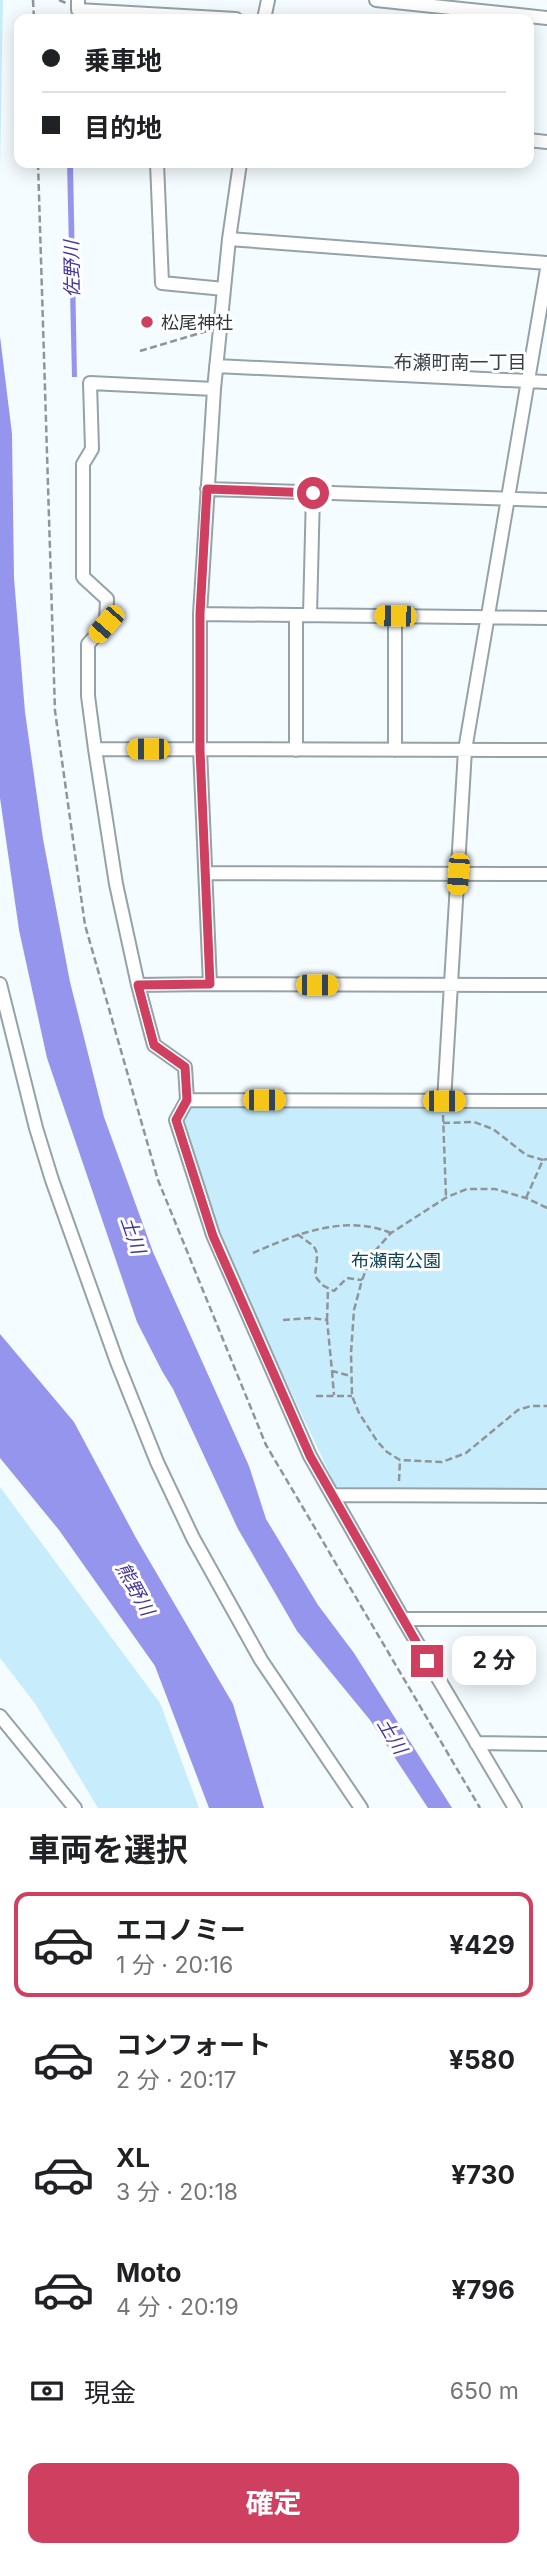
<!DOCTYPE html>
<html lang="ja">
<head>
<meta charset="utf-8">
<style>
  :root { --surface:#fff; --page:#f6f6f6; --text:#202124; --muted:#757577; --line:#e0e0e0; --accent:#cf3f5f }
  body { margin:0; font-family:Inter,"Noto Sans JP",sans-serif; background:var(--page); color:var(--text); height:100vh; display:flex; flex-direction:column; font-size:26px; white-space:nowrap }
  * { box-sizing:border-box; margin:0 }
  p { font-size:23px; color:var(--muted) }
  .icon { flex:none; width:38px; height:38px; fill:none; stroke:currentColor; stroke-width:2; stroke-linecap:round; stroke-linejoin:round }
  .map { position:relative; height:1808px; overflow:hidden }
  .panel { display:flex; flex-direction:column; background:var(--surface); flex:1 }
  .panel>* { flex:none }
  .hud { position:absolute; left:14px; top:14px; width:520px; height:154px; border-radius:14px; box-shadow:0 4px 18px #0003; display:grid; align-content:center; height:154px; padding:0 28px; background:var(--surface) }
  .end { position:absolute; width:32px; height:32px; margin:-16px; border:9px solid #cf3f5f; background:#fff; box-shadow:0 0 0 4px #fff }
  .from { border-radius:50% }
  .bubble { position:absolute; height:49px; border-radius:14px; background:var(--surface); box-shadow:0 4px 18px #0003; font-size:23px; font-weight:700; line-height:49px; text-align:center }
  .car { position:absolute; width:21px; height:42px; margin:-21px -10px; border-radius:9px; box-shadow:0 0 5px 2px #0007; background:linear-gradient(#f5c518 24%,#345 0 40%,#f5c518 0 76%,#345 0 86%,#f5c518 0) }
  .hud b { display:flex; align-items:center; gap:24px; height:66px; font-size:26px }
  .hud b+b { border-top:2px solid var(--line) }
  .hud i { width:18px; height:18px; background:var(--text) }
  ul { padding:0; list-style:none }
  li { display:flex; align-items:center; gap:21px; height:105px; margin:0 14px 10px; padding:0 14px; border:4px solid transparent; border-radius:14px }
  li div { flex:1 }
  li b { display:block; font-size:26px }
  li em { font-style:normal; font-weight:700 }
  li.current { border-color:var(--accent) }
  li>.icon { width:63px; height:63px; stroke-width:1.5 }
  h2 { padding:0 28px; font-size:32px; line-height:84px }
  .pay { display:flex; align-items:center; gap:18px; height:77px; padding:0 28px; font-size:26px }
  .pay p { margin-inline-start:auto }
  .cta { display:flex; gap:14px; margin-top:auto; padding:14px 28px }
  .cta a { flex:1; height:80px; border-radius:14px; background:var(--accent); color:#fff; font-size:28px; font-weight:700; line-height:80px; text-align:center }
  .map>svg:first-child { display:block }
  .green { fill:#c7edfc }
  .water { fill:#9695ed }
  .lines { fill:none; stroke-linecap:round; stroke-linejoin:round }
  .minor-casing { stroke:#95a2a7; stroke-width:16 }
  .path { stroke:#8f9598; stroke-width:2.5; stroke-dasharray:7 3.5; stroke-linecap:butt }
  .minor { stroke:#fff; stroke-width:12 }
  .route { stroke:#cf3f5f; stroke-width:9 }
  .poi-dot { fill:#cf3f5f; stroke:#fff; stroke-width:2.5 }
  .labels { text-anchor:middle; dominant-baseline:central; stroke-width:6; stroke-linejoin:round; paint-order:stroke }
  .poi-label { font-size:18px; fill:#323739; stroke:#fff; text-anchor:start }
  .park-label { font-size:18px; fill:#0c4557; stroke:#fff }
  .water-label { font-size:19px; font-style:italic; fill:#45389c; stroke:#fff }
  .neighbourhood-label { font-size:19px; fill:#374146; stroke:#fff }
</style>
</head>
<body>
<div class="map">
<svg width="547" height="1808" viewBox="0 0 547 1808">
  <rect width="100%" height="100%" fill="#f4fcff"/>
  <path class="green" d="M0 0H3L0 172Z
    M194 1105 547 1108V1489L336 1487 251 1307 209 1203 181 1121 187 1110Z
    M0 1487 160 1703 199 1808H98L36 1705 0 1658Z"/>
  <path class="water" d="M67 163H73L77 377H72Z
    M0 336 12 434 14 578 25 712 43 839 70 982 104 1117 153 1252 249 1466 266 1519 318 1605 354 1653 452 1808H428L370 1720 297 1631 238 1529 173 1389 162 1371 137 1322 47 1058 19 930 0 798Z
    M0 1334 74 1422 136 1538 233 1704 264 1808H209L155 1666 59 1530 0 1458Z"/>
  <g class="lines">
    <g class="minor-casing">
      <path id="minor" d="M78 0V10L236 19
        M376 0 547 18
        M264 19 268 0
        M528 140 547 142
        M157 163 162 283 224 289
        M229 239 547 263
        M216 366 547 382
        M214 389 90 383 92 449 83 464V577L107 599 106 624 88 644V696L95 749 116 884 138 985 154 1045 185 1067 187 1100 176 1120 213 1235 310 1456 403 1619 515 1808
        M207 489 547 500
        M200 614 547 618
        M296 615V750
        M310 615 313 493
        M395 616V750
        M95 749 547 750
        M206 873 547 874
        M0 984 36 1128 52 1180 117 1362 157 1462 193 1538 261 1660 361 1808
        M210 984 547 985
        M138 985 210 984 200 749V614L214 389 229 239 240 163
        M187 1100 547 1101
        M444 1101 465 750 547 269
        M332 1495 547 1496
        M403 1619H547
        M0 1716 75 1808
        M476 1743 547 1744"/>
    </g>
    <path class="path" d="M33 0 34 19
      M59 0 66 3
      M38 163 55 711 85 925 158 1180 266 1445 480 1808
      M140 351 207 331
      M443 1115 446 1196
      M443 1123 474 1122 493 1129 526 1155 543 1160
      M526 1198 543 1160 547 1159
      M547 1208 526 1198 495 1189H467L447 1197 391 1233 373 1253 362 1280 354 1310 351 1353 352 1396 359 1413 377 1441 387 1452 400 1460 442 1462 466 1453 518 1410 531 1406H547
      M297 1234C321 1251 318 1247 315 1276L322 1285 334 1291 347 1278 362 1280
      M253 1253C296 1234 345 1214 391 1233
      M283 1320 309 1318 327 1320 332 1371 351 1376
      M327 1320 328 1289
      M332 1371 334 1395
      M316 1396H352
      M399 1481 400 1460"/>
    <use href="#minor" class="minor"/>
  </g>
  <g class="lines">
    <path class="route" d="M313 493 207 489 200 614V750L210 984 138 985 154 1045 185 1067 187 1100 176 1120 213 1236 310 1456 427 1661"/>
  </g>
  <circle class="poi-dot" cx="147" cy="322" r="7"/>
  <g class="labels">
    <g class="poi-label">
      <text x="161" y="322">松尾神社</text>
    </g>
    <g class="park-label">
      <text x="396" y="1260">布瀬南公園</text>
    </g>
    <g class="water-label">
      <text transform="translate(72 269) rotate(-91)">佐野川</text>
      <text transform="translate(133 1235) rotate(71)">土川</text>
      <text transform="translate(135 1589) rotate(61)">熊野川</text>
      <text transform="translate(392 1736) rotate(59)">土川</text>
    </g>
    <g class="neighbourhood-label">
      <text x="460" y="362">布瀬町南一丁目</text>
    </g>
  </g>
</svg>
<i class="end from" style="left:313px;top:493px"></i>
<i class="end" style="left:427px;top:1661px"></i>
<div class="bubble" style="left:452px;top:1636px;width:84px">2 分</div>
<i class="car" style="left:395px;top:616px;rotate:271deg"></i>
<i class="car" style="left:106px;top:624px;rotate:221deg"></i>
<i class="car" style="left:148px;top:749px;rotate:270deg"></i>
<i class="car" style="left:458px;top:874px;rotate:184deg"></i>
<i class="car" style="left:317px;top:985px;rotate:90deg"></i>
<i class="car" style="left:264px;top:1100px;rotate:90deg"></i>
<i class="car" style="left:444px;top:1101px;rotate:90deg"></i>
<div class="hud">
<b><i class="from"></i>乗車地</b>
<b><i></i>目的地</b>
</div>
</div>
<section class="panel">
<h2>車両を選択</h2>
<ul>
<li class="current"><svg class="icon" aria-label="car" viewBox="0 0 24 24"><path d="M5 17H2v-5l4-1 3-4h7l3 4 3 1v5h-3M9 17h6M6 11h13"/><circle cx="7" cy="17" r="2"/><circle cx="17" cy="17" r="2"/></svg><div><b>エコノミー</b><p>1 分 · 20:16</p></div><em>¥429</em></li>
<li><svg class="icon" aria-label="car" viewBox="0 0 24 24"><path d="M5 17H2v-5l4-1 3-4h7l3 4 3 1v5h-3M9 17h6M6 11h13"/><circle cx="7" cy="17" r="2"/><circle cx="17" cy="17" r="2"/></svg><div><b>コンフォート</b><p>2 分 · 20:17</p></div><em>¥580</em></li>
<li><svg class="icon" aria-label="car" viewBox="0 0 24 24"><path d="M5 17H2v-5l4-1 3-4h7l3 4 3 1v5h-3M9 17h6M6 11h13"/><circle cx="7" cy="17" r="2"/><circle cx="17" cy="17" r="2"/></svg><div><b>XL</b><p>3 分 · 20:18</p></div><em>¥730</em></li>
<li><svg class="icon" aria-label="car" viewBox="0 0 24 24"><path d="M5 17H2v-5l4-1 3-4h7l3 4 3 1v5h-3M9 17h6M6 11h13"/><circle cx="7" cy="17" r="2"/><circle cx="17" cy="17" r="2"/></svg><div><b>Moto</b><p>4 分 · 20:19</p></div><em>¥796</em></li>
</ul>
<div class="pay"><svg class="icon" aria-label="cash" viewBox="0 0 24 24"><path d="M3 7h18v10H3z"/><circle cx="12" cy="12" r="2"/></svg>現金<p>650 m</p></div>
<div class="cta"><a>確定</a></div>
</section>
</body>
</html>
